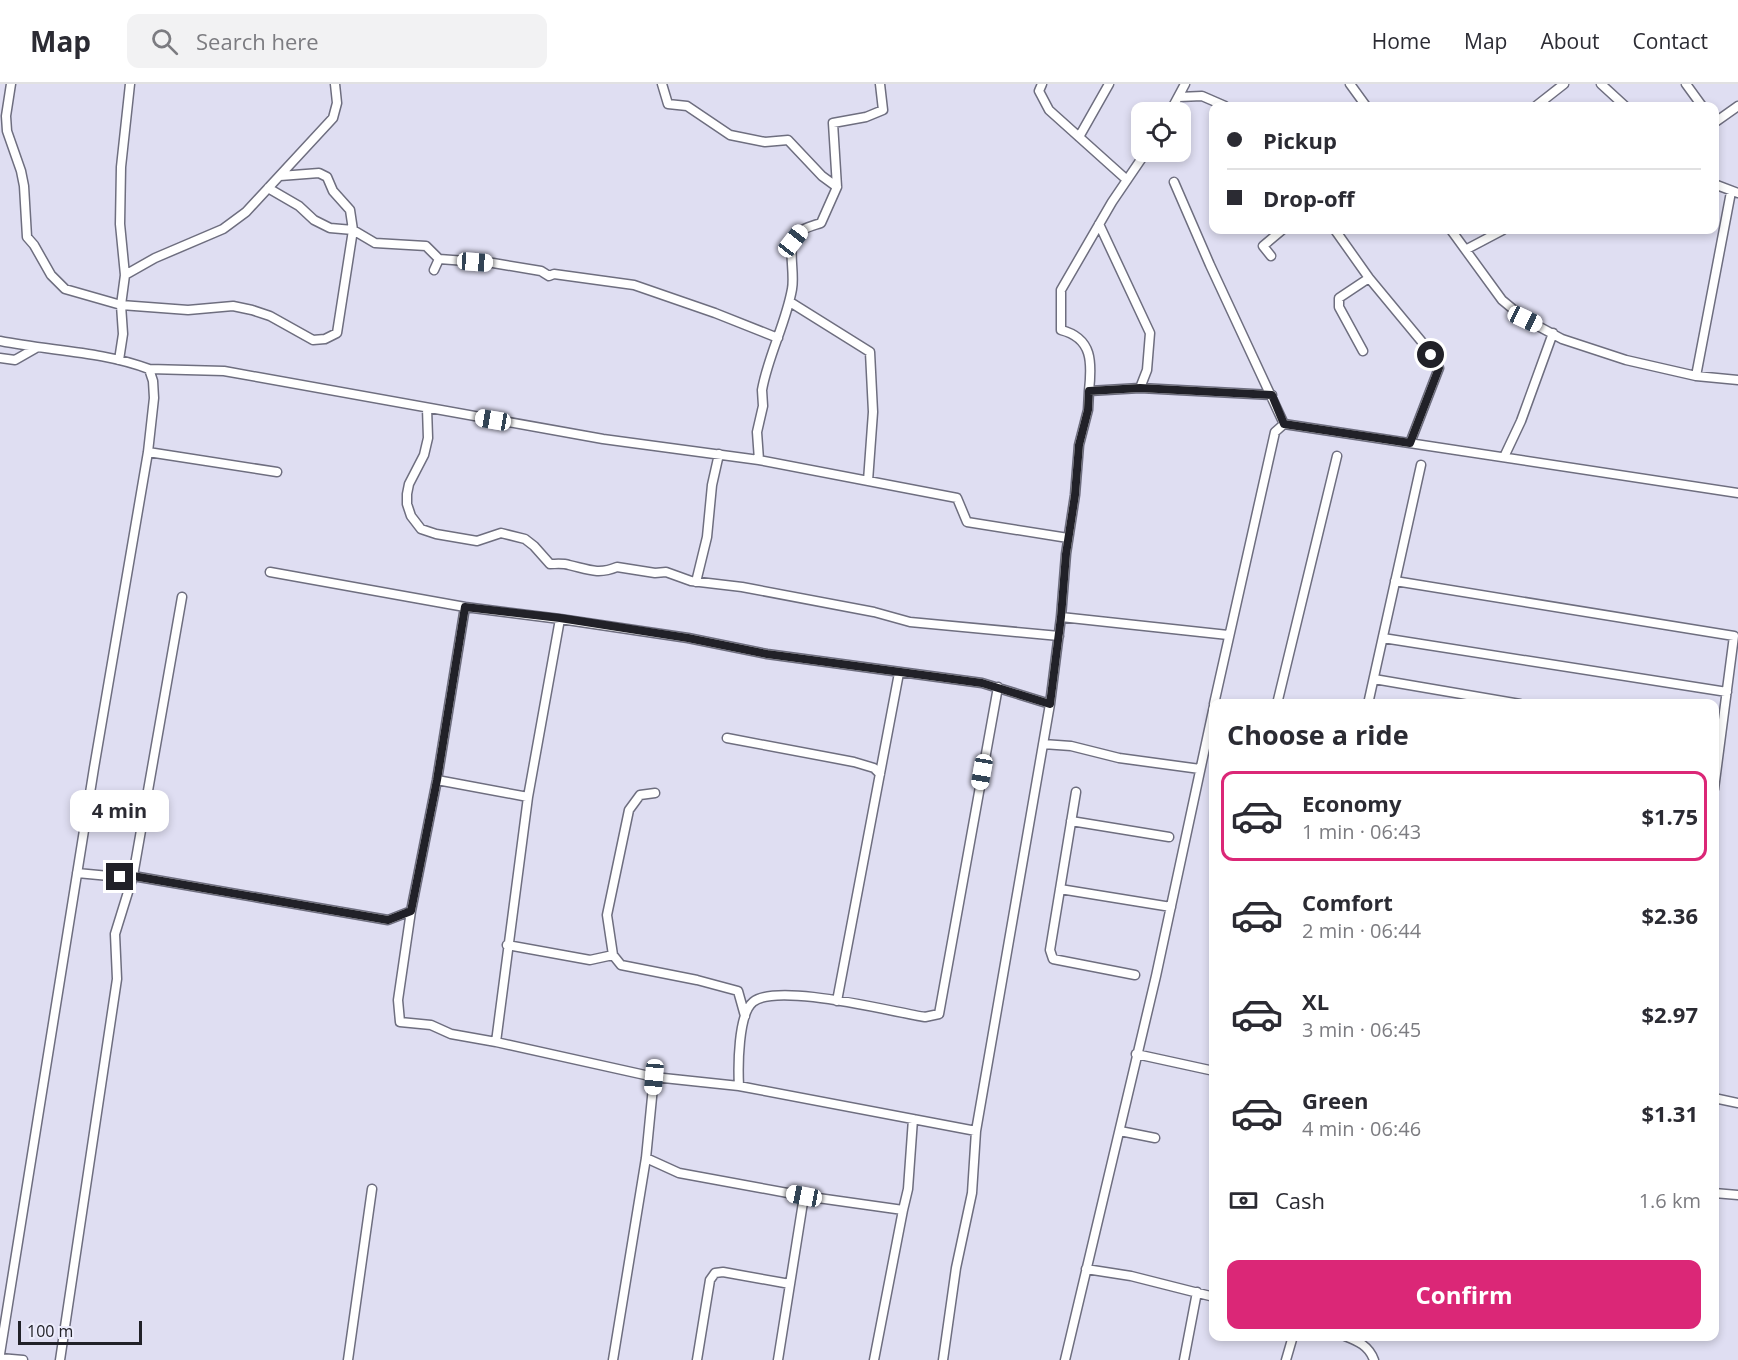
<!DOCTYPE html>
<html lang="en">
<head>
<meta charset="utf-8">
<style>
  :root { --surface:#fff; --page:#f2f2f3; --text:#2b2b33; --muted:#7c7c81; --line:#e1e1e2; --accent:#db2777 }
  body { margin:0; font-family:"Open Sans",sans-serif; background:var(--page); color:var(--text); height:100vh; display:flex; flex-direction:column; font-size:22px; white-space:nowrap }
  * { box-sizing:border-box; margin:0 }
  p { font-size:20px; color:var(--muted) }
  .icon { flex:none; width:33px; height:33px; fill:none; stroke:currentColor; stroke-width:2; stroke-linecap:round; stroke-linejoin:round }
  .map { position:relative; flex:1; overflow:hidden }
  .panel { position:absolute; left:1209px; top:615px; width:510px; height:642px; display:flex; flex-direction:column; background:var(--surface); border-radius:12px; box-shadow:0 3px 9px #0003 }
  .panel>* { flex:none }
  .banner { position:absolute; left:1209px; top:18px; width:510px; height:132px; border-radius:12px; box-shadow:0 3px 9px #0003; display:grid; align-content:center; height:132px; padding:0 18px; background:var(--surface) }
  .fabs { position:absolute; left:1131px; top:18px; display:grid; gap:12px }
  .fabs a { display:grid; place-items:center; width:60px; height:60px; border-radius:12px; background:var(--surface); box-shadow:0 3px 9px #0003; font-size:30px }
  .scale { position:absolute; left:18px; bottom:15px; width:124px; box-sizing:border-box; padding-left:6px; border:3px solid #212128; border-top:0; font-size:16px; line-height:21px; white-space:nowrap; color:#212128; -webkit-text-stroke:4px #ececfc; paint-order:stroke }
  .end { position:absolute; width:27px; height:27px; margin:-14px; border:8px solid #212128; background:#fff; box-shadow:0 0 0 3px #fff }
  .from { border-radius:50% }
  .bubble { position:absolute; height:42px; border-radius:12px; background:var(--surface); box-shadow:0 3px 9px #0003; font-size:20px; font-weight:700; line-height:42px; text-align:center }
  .car { position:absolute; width:18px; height:36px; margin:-18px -9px; border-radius:8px; box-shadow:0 0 4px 2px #0007; background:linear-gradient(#fff 24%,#345 0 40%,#fff 0 76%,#345 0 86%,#fff 0) }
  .banner b { display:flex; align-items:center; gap:21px; height:57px; font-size:22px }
  .banner b+b { border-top:2px solid var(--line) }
  .banner i { width:15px; height:15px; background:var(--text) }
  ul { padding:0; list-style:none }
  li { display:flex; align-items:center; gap:18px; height:90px; margin:0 12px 9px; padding:0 6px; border:3px solid transparent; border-radius:12px }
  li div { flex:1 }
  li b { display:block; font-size:22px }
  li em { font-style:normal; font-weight:700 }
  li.current { border-color:var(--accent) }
  li>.icon { width:54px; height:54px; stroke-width:1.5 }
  h2 { padding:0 18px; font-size:27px; line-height:72px }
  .pay { display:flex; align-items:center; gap:15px; height:66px; padding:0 18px; font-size:22px }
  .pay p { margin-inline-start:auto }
  .button { display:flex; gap:12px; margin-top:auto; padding:12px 18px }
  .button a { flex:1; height:69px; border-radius:12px; background:var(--accent); color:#fff; font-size:24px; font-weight:700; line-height:69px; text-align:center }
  header { display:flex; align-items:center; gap:36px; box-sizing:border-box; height:84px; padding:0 30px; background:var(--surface); border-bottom:2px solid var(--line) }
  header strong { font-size:28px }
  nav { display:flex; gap:33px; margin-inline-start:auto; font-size:21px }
  .search { width:420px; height:54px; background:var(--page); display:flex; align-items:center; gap:15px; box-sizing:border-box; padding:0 21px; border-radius:12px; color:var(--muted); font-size:22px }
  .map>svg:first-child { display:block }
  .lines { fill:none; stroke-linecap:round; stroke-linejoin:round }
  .minor-casing { stroke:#6e6e7f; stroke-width:11 }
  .minor { stroke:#fff; stroke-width:8 }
  .route { stroke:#212128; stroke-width:8 }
</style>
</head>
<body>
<header>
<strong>Map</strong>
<div class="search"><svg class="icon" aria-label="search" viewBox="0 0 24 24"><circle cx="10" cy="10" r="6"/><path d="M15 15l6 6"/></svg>Search here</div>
<nav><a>Home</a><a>Map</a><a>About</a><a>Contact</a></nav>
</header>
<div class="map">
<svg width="1738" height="1276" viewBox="0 0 1738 1276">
  <rect width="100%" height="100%" fill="#dfdef2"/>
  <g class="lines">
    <g class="minor-casing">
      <path id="minor" d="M11 0 6 32 7 47 21 87 24 102 27 153 34 161 51 191 65 205 121 221 188 226 233 222 252 226 270 232 313 256 325 255 337 249 353 146 350 126 333 107 327 93 319 89 280 92
        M662 0 668 20 687 22 730 51 765 58 788 56 822 92 837 103
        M1042 0 1039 7 1049 26 1127 96
        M1350 0 1366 22
        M1601 0 1625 22
        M1686 0 1702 22
        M1179 13 1202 12 1225 22
        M1536 22 1564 0
        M1170 28 1185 0
        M1714 39 1738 22
        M1079 53 1109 0
        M1174 98 1210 181 1284 340
        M1714 100 1738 109
        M268 104 299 122 314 136 330 144 353 146 375 159 426 162 439 175 493 179 541 187 549 192 554 190 634 201 715 229 778 254
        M1099 140 1150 249 1147 286 1140 304
        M1335 146 1369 194 1422 258 1439 284 1410 359
        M1451 146 1502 216 1525 235 1562 255 1626 276 1696 292 1738 296
        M1467 165 1503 146
        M1271 172 1263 162 1282 146
        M434 186 439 175
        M125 191 155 174 223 145 246 128 333 34 337 19 335 0
        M790 218 870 268 873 328 868 397
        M0 257C49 267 102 267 149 285L153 297 154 314 148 368 94 684 0 1270
        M1363 267 1339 223V214L1369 194
        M0 274 15 276 36 264
        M119 276 123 250 121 221 125 191 120 140 121 83 130 0
        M149 285 224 287 603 355 759 376 957 414 967 438 1068 454
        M1696 292 1731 108
        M1089 307C1092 279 1093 254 1061 246V206L1112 118 1146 68
        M427 324 428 354 424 371 409 400 407 410V420L411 432 421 445 436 450 477 457 501 449 525 455 534 462 550 480C556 480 563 479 569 481 587 485 598 491 617 483L655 489 666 488 691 497 742 503 874 528 910 538 1059 552
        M148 368 277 388
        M1504 373 1521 337 1553 249
        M759 376 757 348 763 322 762 306C768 272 786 239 792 205 795 190 788 165 794 155 801 144 809 143 821 139L837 103 833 39 866 33 883 26 880 0
        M270 488 465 523 437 696 411 827 398 916 400 938 431 941 451 950 496 958 654 993 739 1002 976 1047
        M1395 497 1734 552 1714 705
        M696 498 707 453 712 401 719 370
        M465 523 560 535 688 554 767 570 982 599 1050 620
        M1061 533 1228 551
        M1383 554 1727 608
        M1374 595 1520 620
        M1214 620 1275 348 1284 340 1738 409
        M1277 620 1337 372
        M1368 620 1421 381
        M727 654 854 678 874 684 880 690
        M1043 660 1071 662 1119 674 1200 685
        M437 696 528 713
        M1076 708 1050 866 1053 875 1135 891
        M655 709 640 711 629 726 607 831 613 871 621 881 697 896 738 907 745 932
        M1071 737 1169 753
        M77 789 120 793 133 792 388 836 411 827
        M1060 805 1171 823
        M507 861 590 876 613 871
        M837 917 899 589
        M496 958 528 713 560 535
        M1136 970 1214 987
        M739 1002C738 983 738 930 753 918 777 898 892 928 925 933L939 930 998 603
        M1714 1014 1738 1019
        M1120 1047 1155 1054
        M646 1074 679 1089 804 1112 903 1126 908 1105 913 1035
        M1714 1109 1738 1111
        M1086 1185 1131 1192 1214 1213
        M1345 1252C1358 1257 1369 1262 1374 1276
        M0 1274 23 1276
        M60 1276 117 895 115 850 133 792 182 513
        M348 1276 372 1105
        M613 1276 646 1074 654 993
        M697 1276 710 1196 715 1189 723 1188 790 1200
        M778 1276 804 1112
        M874 1276 903 1126
        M943 1276 956 1184 972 1109 976 1047 1050 620 1061 533 1066 470 1075 411 1079 361 1088 326 1089 307 1140 304 1272 311
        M1065 1276 1156 892 1214 622
        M1184 1276 1197 1208
        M1286 1276 1293 1252"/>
    </g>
    <use href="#minor" class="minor"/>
  </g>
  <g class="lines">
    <path class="route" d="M120 793 133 792 388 836 411 827 437 696 465 523 560 534 688 554 767 570 982 599 1050 620 1061 533 1066 470 1075 411 1079 361 1088 326 1089 307 1140 304 1272 311 1284 340 1410 359 1439 284 1431 271"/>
  </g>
</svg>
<div class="fabs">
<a><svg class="icon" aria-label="locate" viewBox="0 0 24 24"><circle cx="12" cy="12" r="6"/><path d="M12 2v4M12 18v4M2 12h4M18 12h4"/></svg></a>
</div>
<div class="scale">100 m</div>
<i class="end from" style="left:1431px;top:271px"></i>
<i class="end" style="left:120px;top:793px"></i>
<div class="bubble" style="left:70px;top:706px;width:99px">4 min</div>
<i class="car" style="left:793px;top:157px;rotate:38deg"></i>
<i class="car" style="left:475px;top:178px;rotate:94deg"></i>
<i class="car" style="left:1525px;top:235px;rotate:115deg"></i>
<i class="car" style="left:493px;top:336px;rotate:280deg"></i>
<i class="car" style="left:982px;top:688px;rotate:190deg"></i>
<i class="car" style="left:654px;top:993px;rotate:185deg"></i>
<i class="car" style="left:804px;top:1112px;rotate:281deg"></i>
<div class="banner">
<b><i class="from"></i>Pickup</b>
<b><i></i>Drop-off</b>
</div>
<section class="panel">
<h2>Choose a ride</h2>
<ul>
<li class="current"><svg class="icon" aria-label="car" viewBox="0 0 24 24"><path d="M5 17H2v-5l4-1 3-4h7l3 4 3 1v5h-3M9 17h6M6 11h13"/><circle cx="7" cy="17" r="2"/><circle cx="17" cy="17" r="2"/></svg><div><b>Economy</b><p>1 min · 06:43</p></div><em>$1.75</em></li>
<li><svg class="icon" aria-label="car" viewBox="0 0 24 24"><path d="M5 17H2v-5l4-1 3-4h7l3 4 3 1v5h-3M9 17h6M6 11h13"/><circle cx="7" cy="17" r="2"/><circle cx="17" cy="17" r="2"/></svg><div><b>Comfort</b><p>2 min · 06:44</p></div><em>$2.36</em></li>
<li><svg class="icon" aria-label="car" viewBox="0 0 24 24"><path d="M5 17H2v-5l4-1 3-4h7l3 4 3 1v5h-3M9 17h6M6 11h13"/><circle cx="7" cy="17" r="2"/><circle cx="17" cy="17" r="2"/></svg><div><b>XL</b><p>3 min · 06:45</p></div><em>$2.97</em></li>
<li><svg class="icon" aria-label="car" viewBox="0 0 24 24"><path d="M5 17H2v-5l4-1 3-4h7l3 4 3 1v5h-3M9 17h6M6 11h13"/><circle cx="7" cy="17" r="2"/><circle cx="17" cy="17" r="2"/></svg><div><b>Green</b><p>4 min · 06:46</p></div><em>$1.31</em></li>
</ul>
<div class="pay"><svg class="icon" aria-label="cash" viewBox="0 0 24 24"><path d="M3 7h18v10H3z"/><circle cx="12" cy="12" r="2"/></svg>Cash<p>1.6 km</p></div>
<div class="button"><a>Confirm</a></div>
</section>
</div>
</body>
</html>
